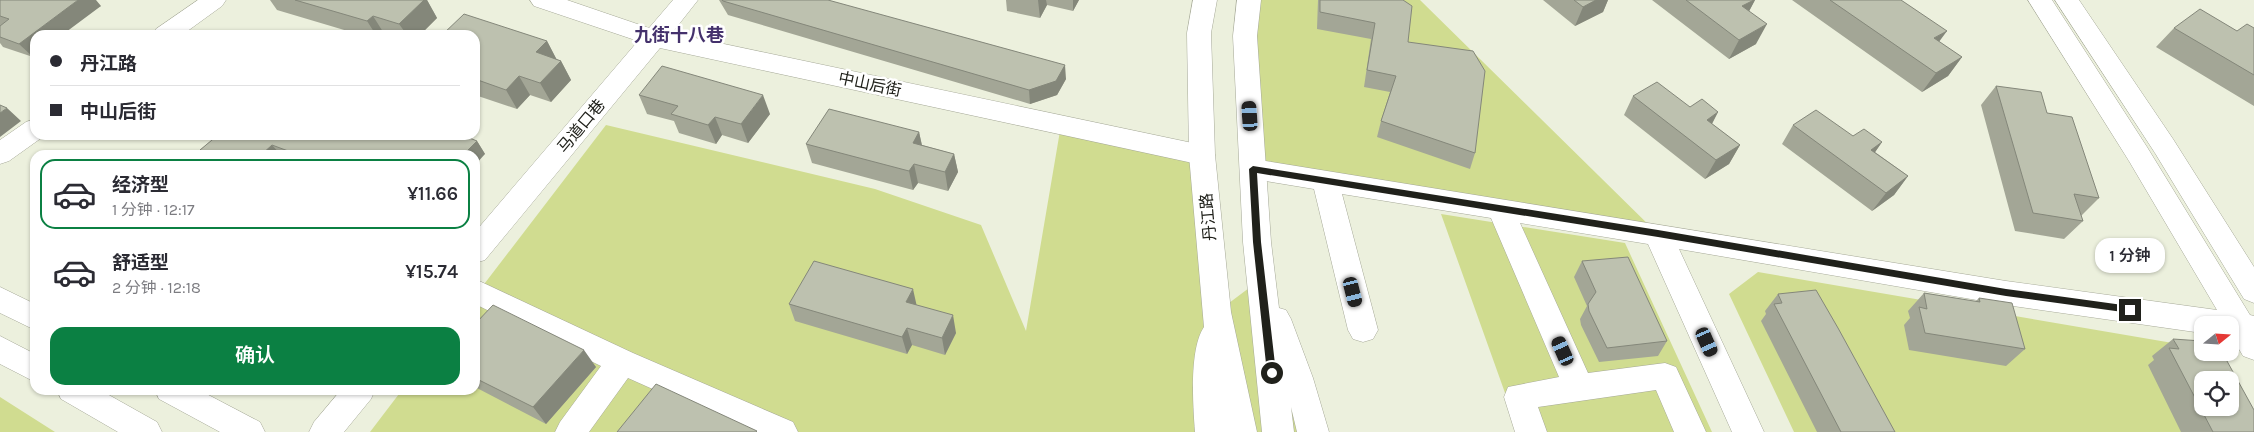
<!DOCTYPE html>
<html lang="zh">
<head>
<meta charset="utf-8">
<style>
  :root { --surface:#fff; --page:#f2f2f3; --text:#2b2b33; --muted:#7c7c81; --line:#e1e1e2; --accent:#0b8043 }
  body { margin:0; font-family:Karla,"Noto Sans SC",sans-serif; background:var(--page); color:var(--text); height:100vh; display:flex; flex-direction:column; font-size:19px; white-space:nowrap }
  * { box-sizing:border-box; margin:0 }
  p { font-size:16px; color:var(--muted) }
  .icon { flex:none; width:28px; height:28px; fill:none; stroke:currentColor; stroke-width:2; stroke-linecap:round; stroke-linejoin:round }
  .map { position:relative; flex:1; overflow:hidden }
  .drawer { position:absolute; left:30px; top:150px; width:450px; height:245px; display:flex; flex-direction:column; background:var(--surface); border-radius:15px; box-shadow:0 1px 4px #0004 }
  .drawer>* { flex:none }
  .hud { position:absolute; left:30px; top:30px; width:450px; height:110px; border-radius:15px; box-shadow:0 1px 4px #0004; display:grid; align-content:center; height:110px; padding:0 20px; background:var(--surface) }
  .needle { width:32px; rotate:72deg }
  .fabs { position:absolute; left:2194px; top:316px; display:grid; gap:10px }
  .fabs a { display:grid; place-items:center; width:45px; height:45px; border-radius:10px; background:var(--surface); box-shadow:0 1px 4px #0004; font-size:25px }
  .end { position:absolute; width:22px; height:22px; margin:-11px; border:6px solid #20211b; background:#fff; box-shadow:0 0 0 2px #fff }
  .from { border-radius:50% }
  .bubble { position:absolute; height:35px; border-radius:15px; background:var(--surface); box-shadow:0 1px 4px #0004; font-size:16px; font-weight:600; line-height:35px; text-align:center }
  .car { position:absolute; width:15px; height:30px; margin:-15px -8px; border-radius:6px; box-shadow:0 0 4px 1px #0007; background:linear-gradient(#222 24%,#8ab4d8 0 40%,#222 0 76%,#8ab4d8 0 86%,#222 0) }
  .hud b { display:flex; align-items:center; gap:18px; height:48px; font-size:19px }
  .hud b+b { border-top:1px solid var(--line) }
  .hud i { width:12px; height:12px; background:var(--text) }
  ul { padding:9px 0 0; list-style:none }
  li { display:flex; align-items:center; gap:15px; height:70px; margin:0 10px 8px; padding:0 10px; border:2px solid transparent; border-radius:15px }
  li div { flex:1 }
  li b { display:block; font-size:19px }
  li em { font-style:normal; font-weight:600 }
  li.selected { border-color:var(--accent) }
  li>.icon { width:45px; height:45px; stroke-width:1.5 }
  .cta { display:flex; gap:10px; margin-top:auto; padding:10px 20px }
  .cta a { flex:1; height:58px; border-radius:15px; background:var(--accent); color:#fff; font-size:20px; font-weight:600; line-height:58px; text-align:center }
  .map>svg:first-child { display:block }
  .green { fill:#d0dc90; fill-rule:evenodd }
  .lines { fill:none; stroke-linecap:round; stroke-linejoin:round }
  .minor-casing { stroke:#a6a998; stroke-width:1 }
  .major-casing { stroke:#a6a998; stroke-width:1 }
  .minor { fill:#fff; fill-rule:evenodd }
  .major { fill:#fff; fill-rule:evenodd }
  .wall { fill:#a3a696 }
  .shaded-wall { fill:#84877a }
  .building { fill:#bdc1af; stroke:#84877a; fill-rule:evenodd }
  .route { fill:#20211b }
  .labels { text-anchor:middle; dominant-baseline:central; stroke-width:5; stroke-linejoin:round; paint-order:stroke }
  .street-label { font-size:16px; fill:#20211b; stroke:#fff }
  .neighbourhood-label { font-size:18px; font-weight:bold; fill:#44316c; stroke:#fff }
</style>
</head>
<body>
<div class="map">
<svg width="2254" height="432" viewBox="0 0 2254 432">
  <rect width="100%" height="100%" fill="#ecf0dd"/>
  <path class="green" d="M1249 0H1420L1658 234 1253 169Z
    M606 125 875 189 981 225 1026 331 1061 125 1202 155 1217 312 1261 279 1313 432H370L402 390H475V296Z
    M1441 214 1625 243 1712 432H1519Z
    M1758 272 2202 348V352L2217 353 2254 416V432H1794L1729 294ZM2202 380H2230V408H2202Z
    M0 397 55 432H0Z"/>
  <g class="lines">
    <g class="minor-casing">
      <path id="minor" d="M198 0H226L222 6 182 35H153L156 29Z
        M530 0H567L649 28 673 0H698L672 33 1202 145 1211 148 1215 155 1211 162 1202 165 660 48 485 260 475 263V232L638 41 534 6Z
        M2028 0H2052L2147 147 2250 315 2254 316V360L2243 356 2232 337H2230V325H2202V333L2006 305 1679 249 1764 432H1732L1648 244 1520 223 1588 373 1665 363 1676 367 1706 432H1674L1656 390 1538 407 1547 432H1515L1504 397 1508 387 1559 377 1491 218 1342 194 1378 330 1373 339 1363 342 1353 339 1348 330 1314 189 1253 179 1244 176 1240 169 1244 162 1253 159 2006 281 2217 310 2129 161Z
        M2055 0H2079L2173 139 2254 267V303L2244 299 2155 153Z
        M35 119V135L44 136 9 161 0 164V140L26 122Z
        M475 279 633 353 793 422 798 432H749L628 378 589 432H555L560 422 601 366 475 304Z
        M341 390H375L371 399 344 432H309L314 422Z"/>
    </g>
    <g class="major-casing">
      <path id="major" d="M1193 0H1217L1211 33 1215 155 1231 312 1257 432H1195C1193 405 1189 349 1204 327L1189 155 1187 33Z
        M1237 0H1261L1257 36 1271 242 1279 308 1286 310 1291 319 1313 378 1329 432H1297L1291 407 1294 432H1262L1243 242 1233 36Z
        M0 287 35 304V330L0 313Z
        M0 336 35 354V382L0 364Z
        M57 390H100L157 422 162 432H118L61 399Z
        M155 390H199L260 422 265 432H220L159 399Z"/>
    </g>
    <use href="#minor" class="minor"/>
    <use href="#major" class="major"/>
  </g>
  <path class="wall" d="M0 0 101 6 35 35V55L33 57 3 47 0 43V26L1 25H0Z
    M270 0H427L437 18 420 35H361L277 10Z
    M719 0H828L1066 79 1057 95 1030 104 728 15Z
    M1006 0H1079L1073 11 1047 5 1040 18 1007 11Z
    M1318 0H1403L1408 42 1475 153 1470 169 1377 137 1381 121 1390 92 1364 87 1371 39 1317 29Z
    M1543 0H1608L1603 12 1575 26Z
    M1652 0H1755L1749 11 1756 44 1729 59Z
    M1792 0H1901L1939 42 1962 57 1948 76 1922 92Z
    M2174 28 2237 31 2254 28V106L2156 47Z
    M475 35 547 41 556 59 561 61 571 80 551 102 530 95 517 109 475 95Z
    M1996 86 2047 113 2099 198 2081 216 2083 221 2064 239 2015 231 1981 105Z
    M639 95 770 114 748 143 722 135 716 144 679 133 674 121 647 114Z
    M1633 96 1718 112 1712 124 1740 145 1729 164 1705 179 1624 115Z
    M1793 125 1882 142 1875 152 1908 176 1894 195 1872 211 1782 144Z
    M919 132 922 145 954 154 958 172 948 191 918 183 913 190 812 163 806 144Z
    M218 135 477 141 485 154 475 155H204L200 150Z
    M1582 261 1667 341 1658 356 1599 362 1581 325 1580 319 1587 306 1574 277Z
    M1924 293 1975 302 1979 298 2025 349 2006 366 1909 350 1904 325 1910 318 1908 311Z
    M1778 294 1895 432H1817L1761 321 1766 314 1765 311Z
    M789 304 917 305 956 333 945 355 912 345 907 354 795 321Z
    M475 324 596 367 546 424 475 387Z
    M2173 339 2254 432H2181L2148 365 2154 360 2152 356Z"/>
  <path class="shaded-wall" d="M78 0H96L101 6 62 35H35V55L33 57 19 44Z
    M424 0H427L437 18 420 35H407L399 24Z
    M1038 0H1046L1047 5 1040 18Z
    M1073 0H1079L1073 11Z
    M1596 0H1608L1603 12 1575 26 1583 7Z
    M1754 0H1755L1745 19 1742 6Z
    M373 16 385 35H376L367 21Z
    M1767 24 1756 44 1729 59 1739 40Z
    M1947 31 1933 50 1934 38Z
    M547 41 557 60 536 52Z
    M1962 57 1948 76 1922 92 1936 73Z
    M561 61 571 80 551 102 540 83Z
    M1065 65 1066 79 1057 95 1030 104 1029 90Z
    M519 76 530 95 517 109 506 90Z
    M763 95 770 114 748 143 741 124Z
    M7 108 21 121 0 137V113Z
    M1718 112 1708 131 1707 120Z
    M715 117 722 135 716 144 708 125Z
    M919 132 923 151 913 143Z
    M477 141 485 154 475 165V155H463Z
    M1882 142 1869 161 1871 150Z
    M272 145 281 155H261Z
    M1740 145 1729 164 1705 179 1716 160Z
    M954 154 958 172 948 191 945 172Z
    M914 164 918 183 913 190 909 171Z
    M1908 176 1894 195 1872 211 1886 193Z
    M913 289 917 307 906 302Z
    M953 315 956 333 945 355 942 338Z
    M907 328 912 345 907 354 902 337Z
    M584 350 596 367 546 424 533 407Z"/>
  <path class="building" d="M0 0H78L19 44 0 37V26L9 19 0 16Z
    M295 0H424L399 24 373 16 367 21Z
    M722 0H828L1065 65 1056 81 1029 90 723 1Z
    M1320 0H1403L1412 6 1408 42 1473 51 1485 71 1475 153 1381 121 1396 76 1367 70 1375 23 1320 12Z
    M1574 0H1596L1583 7Z
    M1686 0H1754L1742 6 1767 24 1739 40Z
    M1830 0H1901L1947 31 1934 38 1962 57 1936 73Z
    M2200 9 2237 31 2247 24 2254 28V75L2174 28Z
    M464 14 547 41 536 52 561 61 540 83 519 76 506 90 475 79V35H442Z
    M662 66 763 95 741 124 715 117 708 125 671 114 678 106 639 95Z
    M1657 82 1690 107 1702 99 1718 112 1707 120 1740 145 1716 160 1633 96Z
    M1996 86 2041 92 2047 113 2072 117 2099 198 2074 194 2083 221 2033 213Z
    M0 105 7 108 0 113Z
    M829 109 919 132 913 143 954 154 945 172 914 164 909 171 806 144Z
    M1816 110 1853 136 1864 129 1882 142 1871 150 1908 176 1886 193 1793 125Z
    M218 135H462L477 141 463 155H299L272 145 261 155H212L200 150Z
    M1628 257 1667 341 1607 348 1589 311 1588 304 1596 292 1582 261Z
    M814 261 913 289 906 302 953 315 942 338 907 328 902 337 789 304Z
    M1816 290 1838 328 1895 432H1841L1774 304 1782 303 1778 294Z
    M1924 293 1980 302 1979 298 2012 303 2025 349 1925 333 1919 307 1927 309Z
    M493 305 584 350 533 407 475 378V324Z
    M2173 339 2202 341V352H2222L2254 410V432H2213L2169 348 2179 349ZM2202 380H2230V408H2202Z
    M656 384 757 431 756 432H617Z"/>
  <path class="route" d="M1253 166 1658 230 2006 289 2130 306 2135 310 2130 313 2006 296 1658 237 1257 173 1261 242 1276 373 1272 377 1267 373 1253 242 1249 169Z"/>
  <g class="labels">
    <g class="street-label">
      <text transform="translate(870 84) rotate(12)">中山后街</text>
      <text transform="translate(581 126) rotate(-50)">马道口巷</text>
      <text transform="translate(1208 217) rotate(-95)">丹江路</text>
    </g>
    <g class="neighbourhood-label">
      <text x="679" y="35">九街十八巷</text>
    </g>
  </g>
</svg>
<div class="fabs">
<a><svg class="needle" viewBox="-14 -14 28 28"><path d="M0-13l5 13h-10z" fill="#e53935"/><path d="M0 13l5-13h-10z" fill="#7c7c81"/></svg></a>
<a><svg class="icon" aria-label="locate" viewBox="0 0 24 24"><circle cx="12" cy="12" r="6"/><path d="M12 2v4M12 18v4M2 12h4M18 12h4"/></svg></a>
</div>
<i class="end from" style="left:1272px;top:373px"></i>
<i class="end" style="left:2130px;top:310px"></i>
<div class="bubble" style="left:2095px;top:238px;width:70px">1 分钟</div>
<i class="car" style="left:1250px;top:116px;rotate:356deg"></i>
<i class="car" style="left:1353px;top:292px;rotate:166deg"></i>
<i class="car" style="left:1707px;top:342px;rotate:156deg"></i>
<i class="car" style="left:1563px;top:351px;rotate:336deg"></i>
<div class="hud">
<b><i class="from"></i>丹江路</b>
<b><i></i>中山后街</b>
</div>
<section class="drawer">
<ul>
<li class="selected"><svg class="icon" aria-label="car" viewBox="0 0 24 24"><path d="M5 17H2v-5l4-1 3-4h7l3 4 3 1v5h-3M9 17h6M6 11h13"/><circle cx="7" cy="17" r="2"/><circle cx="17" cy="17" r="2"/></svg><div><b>经济型</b><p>1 分钟 · 12:17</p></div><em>¥11.66</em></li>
<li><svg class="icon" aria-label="car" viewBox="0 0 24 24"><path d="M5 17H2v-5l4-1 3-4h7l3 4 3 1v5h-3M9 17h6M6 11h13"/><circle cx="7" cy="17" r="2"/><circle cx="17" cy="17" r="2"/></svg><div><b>舒适型</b><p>2 分钟 · 12:18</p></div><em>¥15.74</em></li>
</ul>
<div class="cta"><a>确认</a></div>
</section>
</div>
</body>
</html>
